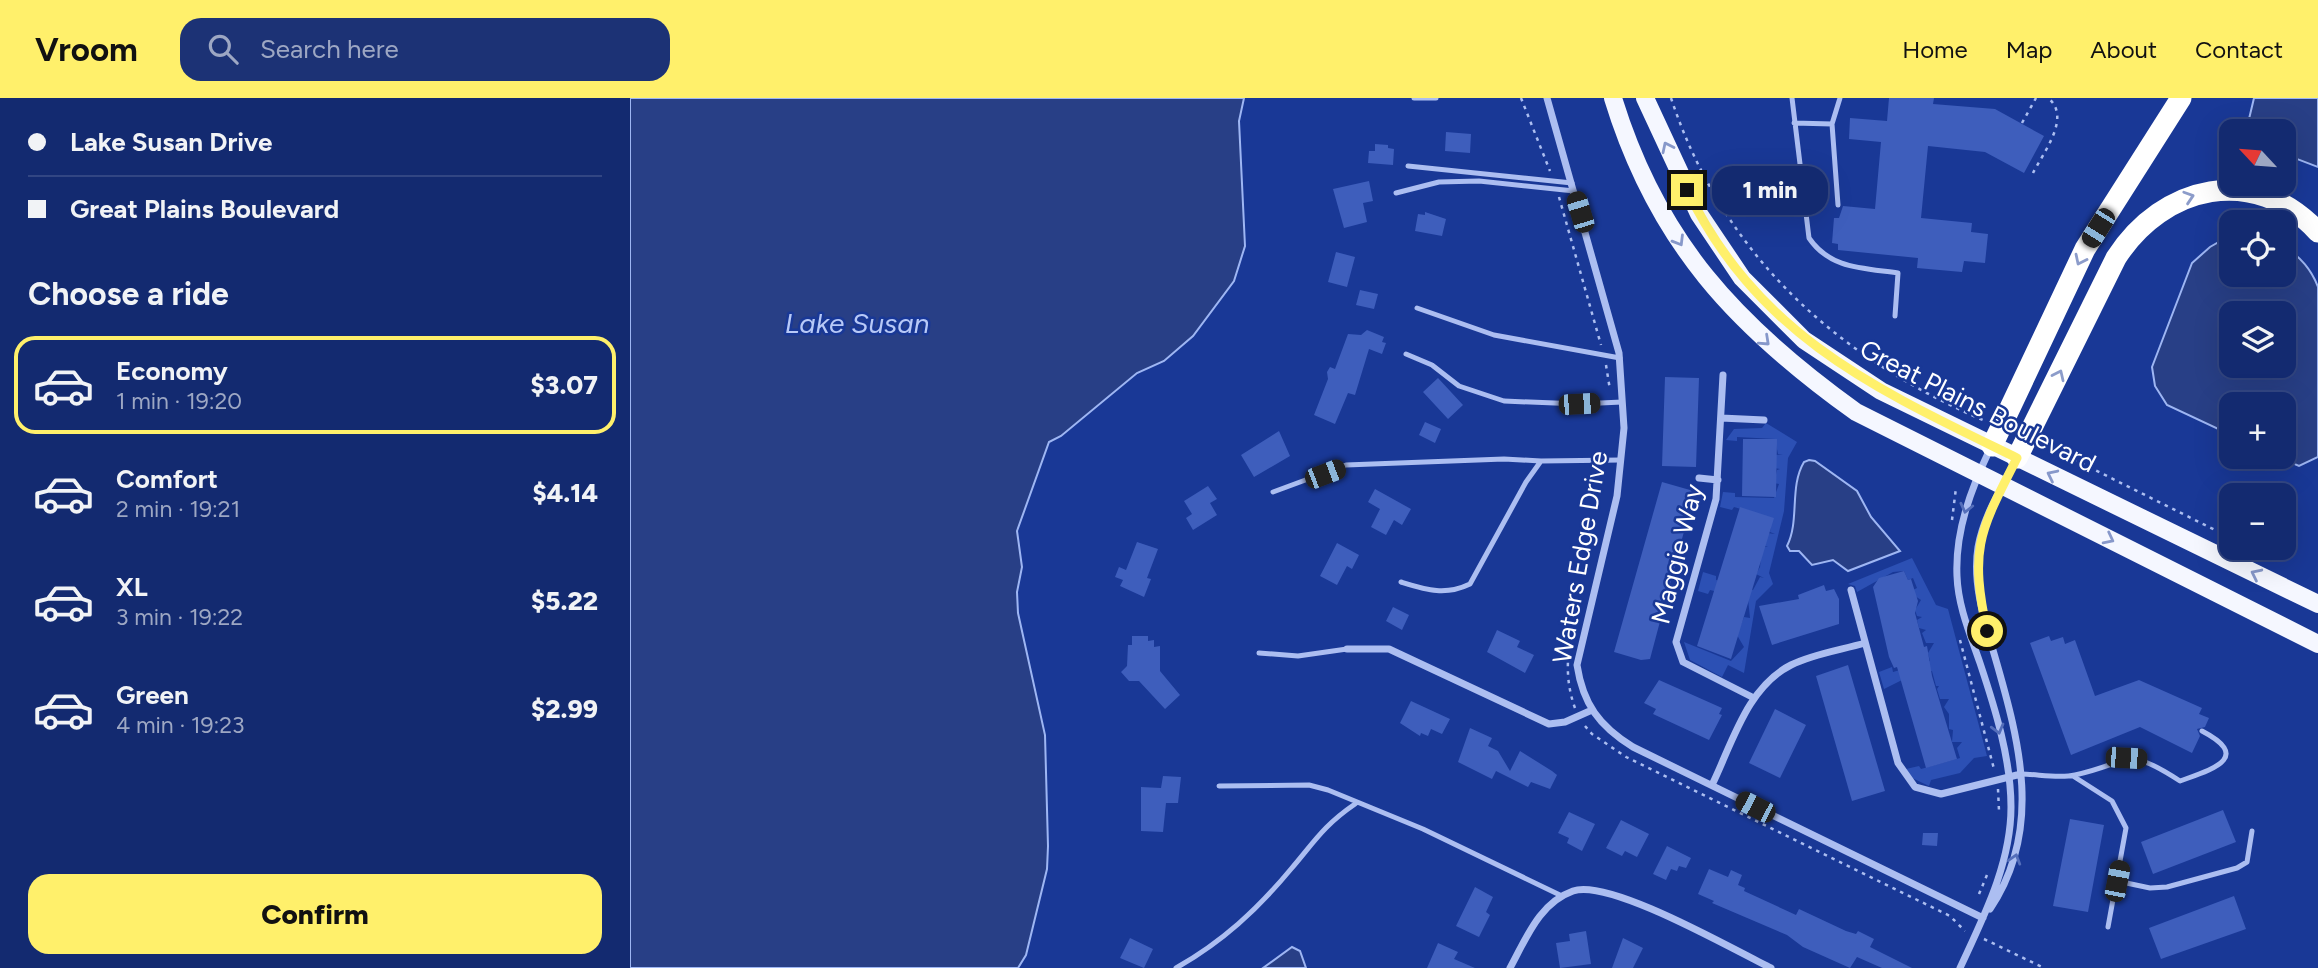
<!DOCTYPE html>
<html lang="en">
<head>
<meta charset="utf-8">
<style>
  :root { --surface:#132a70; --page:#1c3275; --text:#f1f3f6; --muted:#9da7c3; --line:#324683; --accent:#fff06b }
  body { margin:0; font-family:Figtree,sans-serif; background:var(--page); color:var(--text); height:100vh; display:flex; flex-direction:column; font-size:26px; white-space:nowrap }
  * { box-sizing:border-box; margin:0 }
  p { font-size:23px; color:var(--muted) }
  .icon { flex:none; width:38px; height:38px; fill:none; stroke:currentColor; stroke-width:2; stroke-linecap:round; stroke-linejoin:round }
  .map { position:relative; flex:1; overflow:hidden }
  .side { display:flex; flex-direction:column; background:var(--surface); width:630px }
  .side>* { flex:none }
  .hud { display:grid; align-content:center; height:154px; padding:0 28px; background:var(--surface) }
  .needle { width:46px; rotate:296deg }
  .tools { position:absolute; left:1589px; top:21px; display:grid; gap:14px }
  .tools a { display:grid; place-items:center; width:77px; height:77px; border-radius:14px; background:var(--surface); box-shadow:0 7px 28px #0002,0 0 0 2px var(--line); font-size:35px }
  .end { position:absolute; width:32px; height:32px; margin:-16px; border:9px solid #fff06b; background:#111; box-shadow:0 0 0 4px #111 }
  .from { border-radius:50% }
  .bubble { position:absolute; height:49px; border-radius:21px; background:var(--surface); box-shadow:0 7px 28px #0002,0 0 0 2px var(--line); font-size:23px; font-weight:800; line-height:49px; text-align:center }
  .car { position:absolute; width:21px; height:42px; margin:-21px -10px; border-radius:9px; box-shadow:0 0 5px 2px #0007; background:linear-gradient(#222 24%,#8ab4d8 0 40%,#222 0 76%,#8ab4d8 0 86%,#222 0) }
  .hud b { display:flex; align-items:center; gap:24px; height:66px; font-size:26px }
  .hud b+b { border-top:2px solid var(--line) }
  .hud i { width:18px; height:18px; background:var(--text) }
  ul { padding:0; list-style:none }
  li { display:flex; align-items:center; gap:21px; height:98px; margin:0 14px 10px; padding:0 14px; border:4px solid transparent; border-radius:21px }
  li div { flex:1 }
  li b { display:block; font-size:26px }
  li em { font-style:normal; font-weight:800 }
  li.on { border-color:var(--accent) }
  li>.icon { width:63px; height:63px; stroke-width:1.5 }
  h2 { padding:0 28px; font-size:32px; line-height:84px }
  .action { display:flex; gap:14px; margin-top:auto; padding:14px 28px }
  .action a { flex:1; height:80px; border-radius:21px; background:var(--accent); color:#111; font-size:28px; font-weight:800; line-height:80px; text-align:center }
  header { display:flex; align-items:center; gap:42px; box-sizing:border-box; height:98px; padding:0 35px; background:var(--accent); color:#111 }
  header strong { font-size:33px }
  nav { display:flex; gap:38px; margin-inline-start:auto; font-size:24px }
  .search { width:490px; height:63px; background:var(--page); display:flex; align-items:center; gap:18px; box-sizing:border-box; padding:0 24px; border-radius:21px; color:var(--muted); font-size:26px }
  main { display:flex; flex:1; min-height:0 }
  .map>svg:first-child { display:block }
  .green { fill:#2c50b4 }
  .water { fill:#283f86; stroke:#9eb6f3; stroke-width:2; fill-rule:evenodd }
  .building { fill:#3e5ebc }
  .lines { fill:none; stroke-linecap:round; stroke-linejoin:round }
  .path { stroke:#acbef1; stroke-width:2.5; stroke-dasharray:3.5 5; stroke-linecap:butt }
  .service { stroke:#acbef1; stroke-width:5 }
  .minor { stroke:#acbef1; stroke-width:7 }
  .primary { stroke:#f5f7ff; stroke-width:18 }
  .motorway { stroke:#fff; stroke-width:21 }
  .oneway { stroke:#8798ca }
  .oneway2 { stroke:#8c9cca }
  .oneway3 { stroke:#546eba }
  .route { stroke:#fff06b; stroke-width:9 }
  .labels { text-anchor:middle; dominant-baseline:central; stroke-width:5; stroke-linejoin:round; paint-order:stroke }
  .street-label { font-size:26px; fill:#fff; stroke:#193896 }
  .water-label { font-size:28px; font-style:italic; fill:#b8c9f7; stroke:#193896 }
</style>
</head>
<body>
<header>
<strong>Vroom</strong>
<div class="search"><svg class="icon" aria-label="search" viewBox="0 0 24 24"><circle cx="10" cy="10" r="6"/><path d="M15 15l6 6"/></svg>Search here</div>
<nav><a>Home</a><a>Map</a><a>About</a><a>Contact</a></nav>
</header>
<main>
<section class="side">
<div class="hud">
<b><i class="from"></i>Lake Susan Drive</b>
<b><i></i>Great Plains Boulevard</b>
</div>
<h2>Choose a ride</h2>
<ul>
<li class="on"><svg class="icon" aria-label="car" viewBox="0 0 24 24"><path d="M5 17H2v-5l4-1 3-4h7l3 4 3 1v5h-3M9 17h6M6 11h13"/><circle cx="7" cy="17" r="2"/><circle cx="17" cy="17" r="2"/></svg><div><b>Economy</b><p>1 min · 19:20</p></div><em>$3.07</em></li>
<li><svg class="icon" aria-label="car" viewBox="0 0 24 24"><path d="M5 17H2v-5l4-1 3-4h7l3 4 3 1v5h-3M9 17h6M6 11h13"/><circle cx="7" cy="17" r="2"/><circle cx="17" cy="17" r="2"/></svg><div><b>Comfort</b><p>2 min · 19:21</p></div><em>$4.14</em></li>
<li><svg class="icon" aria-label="car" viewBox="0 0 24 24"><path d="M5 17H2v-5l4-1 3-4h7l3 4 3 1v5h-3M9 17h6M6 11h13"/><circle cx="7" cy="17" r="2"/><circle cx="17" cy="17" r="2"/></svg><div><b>XL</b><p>3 min · 19:22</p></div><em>$5.22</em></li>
<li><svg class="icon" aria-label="car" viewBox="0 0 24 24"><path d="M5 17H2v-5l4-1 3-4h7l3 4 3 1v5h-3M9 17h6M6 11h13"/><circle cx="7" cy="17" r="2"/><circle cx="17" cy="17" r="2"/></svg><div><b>Green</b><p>4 min · 19:23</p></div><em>$2.99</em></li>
</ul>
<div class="action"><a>Confirm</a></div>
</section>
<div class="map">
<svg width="1688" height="870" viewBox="0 0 1688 870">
  <rect width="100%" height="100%" fill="#193896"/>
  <path class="green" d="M1136 325 1167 344 1158 360 1154 413 1139 475 1143 486 1126 503 1114 575 1098 567 1092 579 1060 562 1054 544 1101 563 1114 549 1107 537 1114 519 1120 520 1118 501 1080 492 1078 496 1068 493 1073 474 1086 478V482L1123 492 1130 479 1134 480 1126 476 1130 469 1132 449H1138L1135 448 1137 435 1145 436 1140 434 1142 420 1104 409 1102 412 1090 409 1093 394 1105 395V399L1144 400 1149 386 1144 385 1147 372 1150 371 1144 370 1146 357 1153 356H1148L1145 341 1107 339V343L1096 342 1104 331 1132 330Z
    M1282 460 1306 507 1318 511 1357 658 1344 660 1330 675 1301 682 1299 688 1280 679 1276 671 1289 668 1291 671 1330 660 1327 650 1332 644H1322L1323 632 1319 631V616L1314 609 1319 601H1310L1307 591 1309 588H1306L1302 573H1290L1254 591 1249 574 1262 569 1263 574 1300 563 1298 555 1304 545H1296L1292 535 1296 532 1289 530 1287 522 1292 519 1287 518 1285 512 1291 502 1279 494 1287 490 1283 480 1278 482 1274 473 1263 474 1227 494 1225 488 1218 486Z"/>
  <path class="water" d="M0 0H614L609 23 615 148 604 183 563 238 534 263 507 275 431 338 419 344 387 433 392 469 387 494 388 515 415 637 418 748 417 771 396 857 388 870H0Z
    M1624 0H1688V69L1654 56V33H1623L1619 21Z
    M1594 141H1601V177H1654V150C1670 157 1682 173 1688 189V359L1669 368 1648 359H1654V306H1601V337L1537 307 1525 288 1522 269 1562 165 1580 149ZM1654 215V268H1601V215Z
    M1179 362 1185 363 1227 393 1241 419 1270 453 1218 473 1203 462 1182 467 1169 453H1160L1157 448C1170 422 1159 389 1174 364Z
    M662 849 670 853 676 870H633Z"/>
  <path class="building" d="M1259 0H1304L1303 6 1365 11 1414 38 1394 75 1355 54 1298 48 1291 120 1342 125 1341 134 1358 136 1355 165 1334 163 1332 174 1287 170 1288 160 1208 152V146L1202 145 1204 120H1209L1213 108 1245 111 1251 44 1219 41 1220 20 1257 23Z
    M816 34 841 36 840 55 815 53Z
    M745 46 758 47V50L764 51 763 67 738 65 739 53H745Z
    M739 83 743 103 733 105 737 124 714 130 703 91Z
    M795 114 816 121 812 138 785 133 788 116 795 117Z
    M706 154 725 159 717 189 698 184Z
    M730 192 748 196 744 211 726 207Z
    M737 232 754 239 752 244 756 245 752 256 739 251 725 297 718 295 705 326 684 317 698 281 697 274 700 269 705 271 718 236 731 237Z
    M1035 279 1069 280 1066 369 1032 368Z
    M808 280 833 307 818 321 793 294Z
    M795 324 811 331 805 345 789 337Z
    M649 333 660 358 624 379 611 357Z
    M1113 341H1147L1146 399 1112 398Z
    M1032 384 1060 392 1064 396 1020 561 1011 562 984 554Z
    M578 388 587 401 580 405 587 417 563 432 556 420 562 416 554 403Z
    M745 391 781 411 772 427 764 422 756 437 741 429 750 411 738 404Z
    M1110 409 1144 420 1101 561 1067 548Z
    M507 444 528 451 517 480 521 481 514 499 490 488 493 482 485 479 489 469 496 472Z
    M707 445 729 457 722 471 717 468 707 487 690 478Z
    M1274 473 1278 482 1281 481 1288 503 1285 515 1294 549 1297 548 1302 578 1327 661 1296 670 1267 569 1264 570 1259 559 1243 489 1249 480Z
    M1194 487 1196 493 1204 491 1209 501V526L1142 547 1129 508 1169 501 1168 497Z
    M763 509 779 517 772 532 756 523Z
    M867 532 890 543 887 549 904 557 895 575 857 554Z
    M502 538H518V543L524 542V549L530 548V573L550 597 535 611 509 583H499L491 574 497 568 498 547H502Z
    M1419 538 1421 543 1433 539 1435 546 1445 542 1465 598 1509 582 1572 610 1569 616 1579 620 1575 629 1567 631 1570 638 1562 655 1510 629 1441 657 1400 545Z
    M1218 567 1255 693 1222 703 1186 578Z
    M1029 582 1092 610 1089 616 1092 617 1079 642 1023 616 1026 611 1014 605Z
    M781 603 820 621 812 636 801 631 798 638 791 635 790 638 770 625Z
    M1145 611 1176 627 1150 680 1119 665Z
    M840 630 862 640 858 648 868 653 880 673 890 653 922 673 927 677 920 691 901 684 898 689 866 673 862 681 828 664Z
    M533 678 551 679 548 705H536L533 734 511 733V689L531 690Z
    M1593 712 1606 744 1523 776 1511 744Z
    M939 714 965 726 952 753 937 745 939 740 928 735Z
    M1440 721 1474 727 1458 814 1423 808Z
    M991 722 1019 736 1007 759 995 753 992 758 976 750Z
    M1293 735H1308L1307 748 1292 747Z
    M1037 748 1061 760 1056 770 1049 768 1047 773 1041 771 1036 782 1023 776Z
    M1079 771 1098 779 1101 772 1112 777 1108 787 1115 790 1114 793 1166 817 1169 811 1216 833 1226 836 1228 833 1244 841 1240 849 1282 870H1252L1227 859 1220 870 1173 849 1157 837 1082 805 1084 803 1068 796Z
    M845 789 863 799 856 814 860 817 849 839 826 828Z
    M1604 798 1616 831 1531 861 1519 830Z
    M956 833 961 866 930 870 926 845 940 843 939 836Z
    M500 840 523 851 514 870 490 860Z
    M993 840 1013 850 1003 870H982Z
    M808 845 828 854 824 861 845 870H797Z"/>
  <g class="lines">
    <path class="path" d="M891 0 920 73
      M1041 0C1093 157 1206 259 1355 323
      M1392 25 1406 0
      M1403 75C1413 55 1442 19 1418 0
      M929 99 971 247
      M976 267 980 292
      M1413 346 1601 440
      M1322 422 1326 390
      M1617 450 1637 463
      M1330 542 1364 671
      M945 610C931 571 940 539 951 501
      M955 628 962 636 996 659 1320 818 1335 833
      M1368 691 1369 713
      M1349 796 1357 777
      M1354 841 1414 870"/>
    <path class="service" d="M784 0H806
      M1162 0 1179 140C1200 171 1233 170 1268 175L1265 218
      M1164 25 1202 26 1210 0
      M1202 26 1208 107
      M778 68 942 85
      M766 95 809 84 849 83 944 93
      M787 210 864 237 990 260
      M776 256 802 267 829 288 874 303 949 306 992 304
      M643 394 716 367 874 361 911 363
      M771 484C797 492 815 498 840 486L896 384 911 363 991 362
      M629 555 668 558 717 551
      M1391 676C1407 676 1429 681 1445 677 1502 665 1493 646 1550 683 1580 672 1624 660 1572 633
      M1443 678 1482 703 1496 730 1478 829
      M589 688 679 687 698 692 793 731 932 798
      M1487 783 1520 790 1537 789 1607 770 1617 764 1622 733
      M546 870C592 844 627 812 661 771 685 743 693 728 725 706"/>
    <path class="minor" d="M917 0 989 255 994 330 987 398 947 567C953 606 969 628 1003 649L1353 820
      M1093 277 1086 401 1046 544 1053 564 1124 600
      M1091 320 1134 322
      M1069 380 1088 382
      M1221 492 1268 665 1285 689 1311 696 1391 676
      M717 551H759L919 626 935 624 962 612
      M1082 687C1102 646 1117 589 1161 567 1183 556 1211 552 1235 545
      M1360 811C1413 732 1390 645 1365 559 1355 524 1342 486 1348 449 1354 416 1372 390 1386 361
      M880 870C896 841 909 805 943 793 979 780 1104 852 1141 870
      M1330 870C1353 820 1381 766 1381 709 1381 661 1365 610 1350 565 1340 536 1328 508 1327 478 1325 433 1341 391 1360 351"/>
    <path class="primary" d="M983 0C1027 144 1106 228 1226 314L1688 546
      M1015 0 1069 116 1112 180 1174 242 1251 293 1688 506"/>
    <path class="motorway" d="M1362 348 1455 151 1551 0
      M1387 360 1486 160C1533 87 1624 65 1688 134"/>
  </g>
  <defs><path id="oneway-chevron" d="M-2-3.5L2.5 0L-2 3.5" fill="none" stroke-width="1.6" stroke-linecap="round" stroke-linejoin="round" transform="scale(1.75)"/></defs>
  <g class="oneway">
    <use href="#oneway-chevron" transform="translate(1037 49) rotate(-116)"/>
    <use href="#oneway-chevron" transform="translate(1049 143) rotate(59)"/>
    <use href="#oneway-chevron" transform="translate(1135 243) rotate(43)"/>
    <use href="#oneway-chevron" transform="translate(1422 377) rotate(-154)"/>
    <use href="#oneway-chevron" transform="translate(1479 441) rotate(27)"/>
    <use href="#oneway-chevron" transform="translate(1626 476) rotate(-154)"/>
  </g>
  <g class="oneway2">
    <use href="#oneway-chevron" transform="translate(1559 99) rotate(-18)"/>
    <use href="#oneway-chevron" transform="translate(1450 162) rotate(116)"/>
    <use href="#oneway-chevron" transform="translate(1429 277) rotate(-65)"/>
  </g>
  <g class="oneway3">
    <use href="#oneway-chevron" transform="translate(1336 410) rotate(103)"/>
    <use href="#oneway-chevron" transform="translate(1368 631) rotate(75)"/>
    <use href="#oneway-chevron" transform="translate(1385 761) rotate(-73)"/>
  </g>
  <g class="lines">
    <path class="route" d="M1057 92C1129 240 1248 292 1387 360 1350 433 1339 449 1357 533"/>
  </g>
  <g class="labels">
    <g class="street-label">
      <text transform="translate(1348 308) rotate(27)">Great Plains Boulevard</text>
      <text transform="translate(1047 456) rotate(-76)">Maggie Way</text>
      <text transform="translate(950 459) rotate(-80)">Waters Edge Drive</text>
    </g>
    <g class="water-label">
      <text x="227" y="225">Lake Susan</text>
    </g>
  </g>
</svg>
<div class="tools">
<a><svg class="needle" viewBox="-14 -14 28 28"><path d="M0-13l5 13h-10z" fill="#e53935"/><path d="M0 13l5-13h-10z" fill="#9da7c3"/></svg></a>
<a><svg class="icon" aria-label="locate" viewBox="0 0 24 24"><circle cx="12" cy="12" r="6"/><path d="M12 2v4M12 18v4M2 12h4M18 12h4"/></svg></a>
<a><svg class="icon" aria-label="layers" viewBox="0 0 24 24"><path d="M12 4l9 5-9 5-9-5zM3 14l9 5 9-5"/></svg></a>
<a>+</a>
<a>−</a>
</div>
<i class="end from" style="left:1357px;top:533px"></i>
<i class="end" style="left:1057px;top:92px"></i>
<div class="bubble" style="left:1082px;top:68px;width:116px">1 min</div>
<i class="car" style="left:950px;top:114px;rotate:343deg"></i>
<i class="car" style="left:1468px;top:130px;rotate:212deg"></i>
<i class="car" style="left:949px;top:306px;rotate:87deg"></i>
<i class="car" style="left:695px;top:376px;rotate:69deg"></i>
<i class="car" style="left:1496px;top:660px;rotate:93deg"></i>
<i class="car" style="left:1125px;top:709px;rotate:297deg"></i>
<i class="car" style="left:1487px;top:783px;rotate:11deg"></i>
</div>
</main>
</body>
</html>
